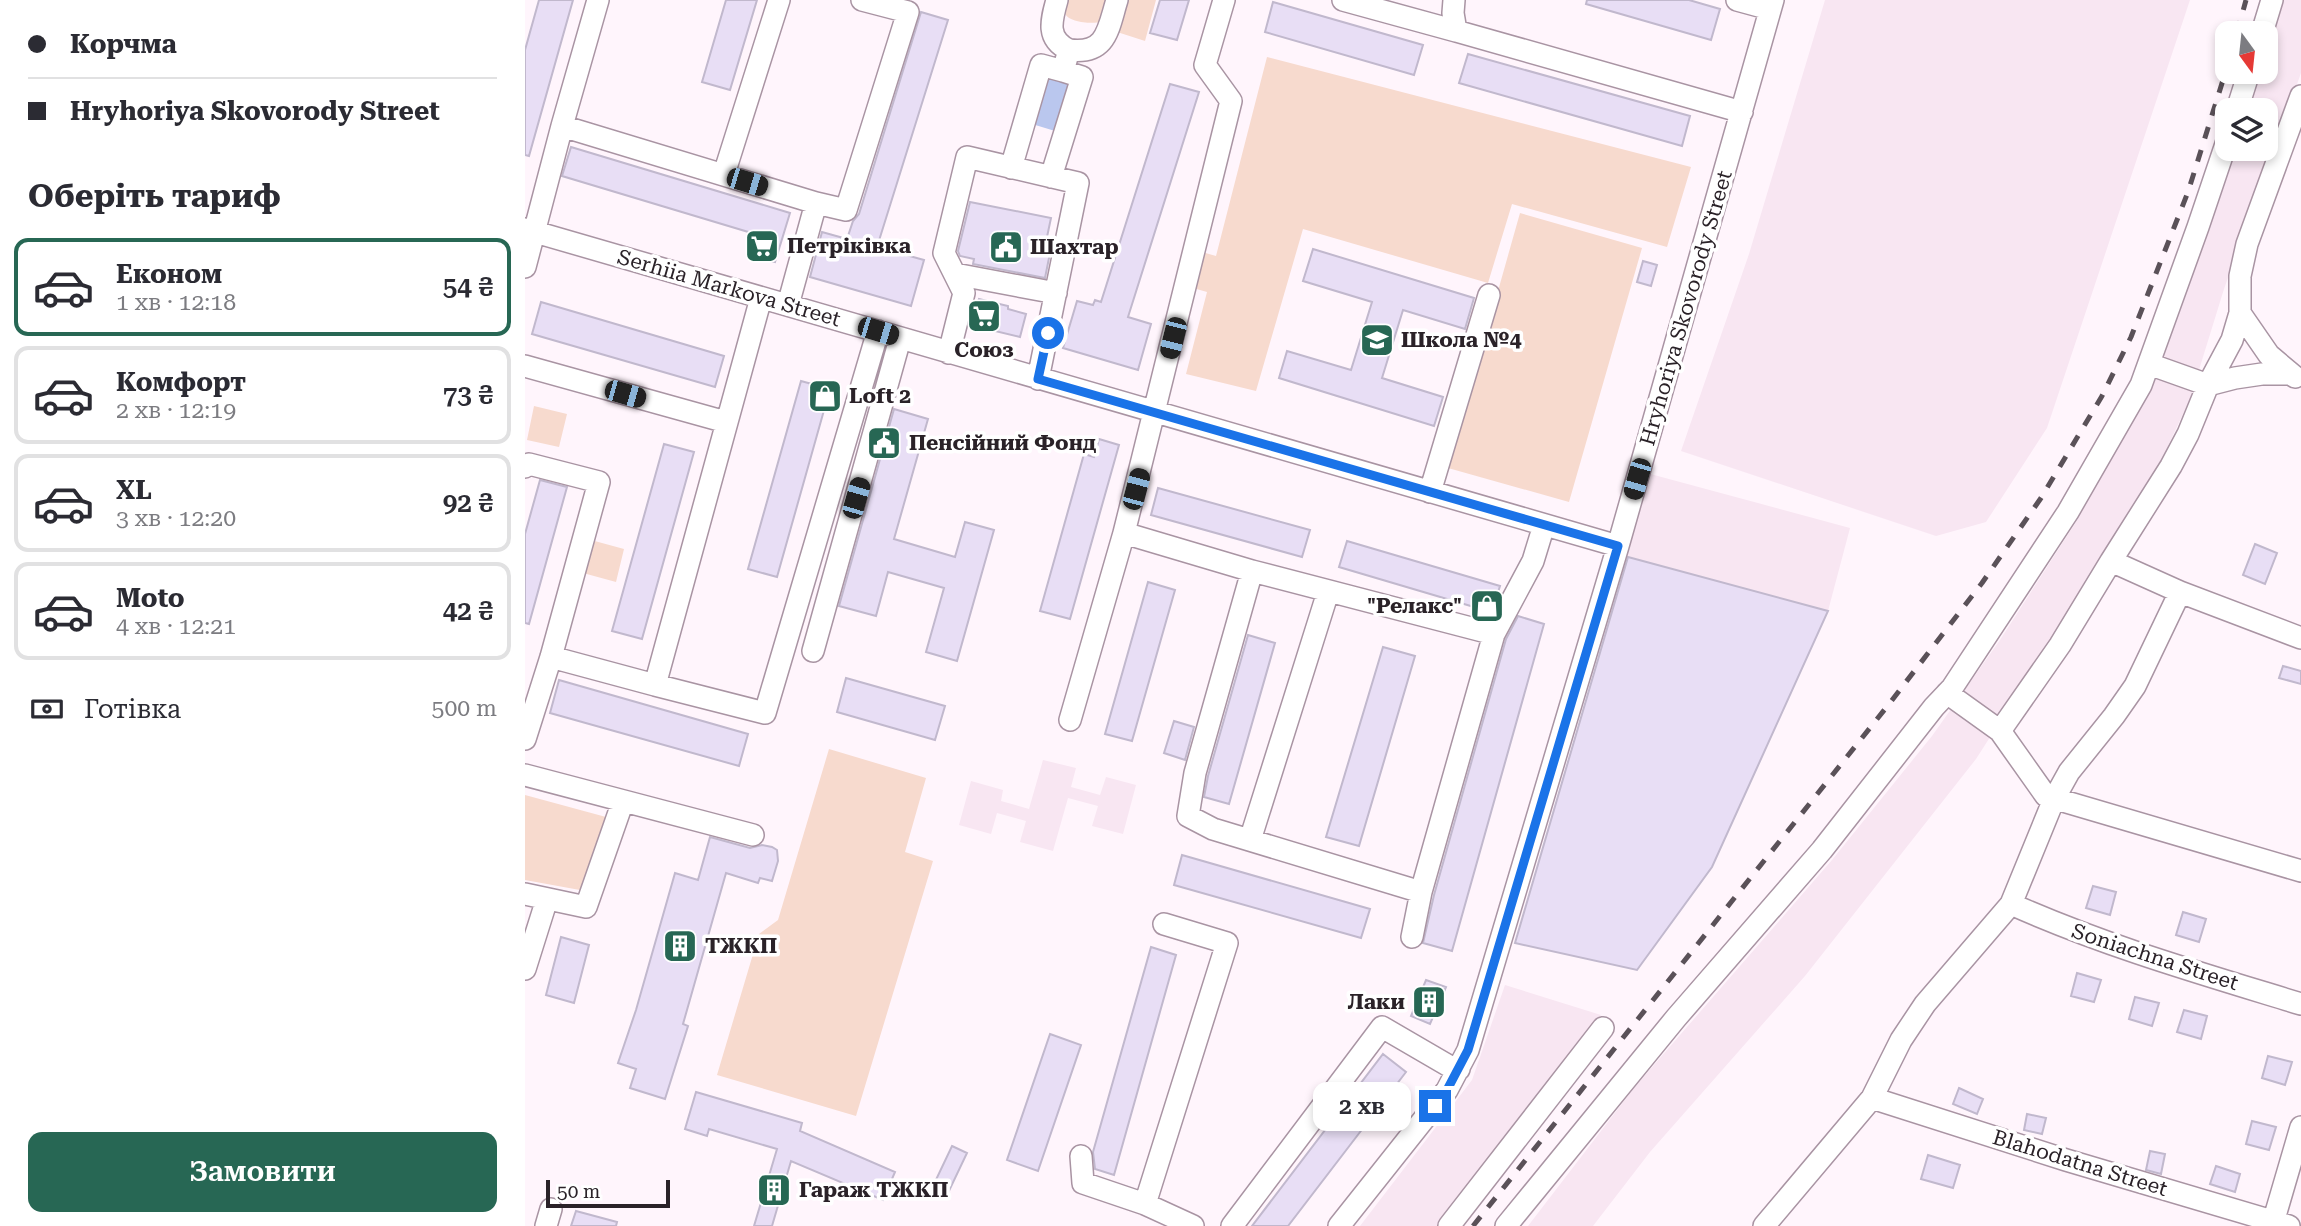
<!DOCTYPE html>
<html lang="uk">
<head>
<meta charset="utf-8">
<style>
  :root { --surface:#fff; --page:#f7f7f7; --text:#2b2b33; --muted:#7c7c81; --line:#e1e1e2; --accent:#276754 }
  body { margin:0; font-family:"Roboto Serif",serif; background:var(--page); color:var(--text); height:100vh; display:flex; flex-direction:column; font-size:26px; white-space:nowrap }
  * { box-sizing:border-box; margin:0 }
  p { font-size:23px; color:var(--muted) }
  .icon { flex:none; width:38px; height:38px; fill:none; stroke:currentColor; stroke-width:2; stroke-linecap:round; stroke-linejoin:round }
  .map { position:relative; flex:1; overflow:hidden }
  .panel { display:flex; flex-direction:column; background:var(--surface); width:525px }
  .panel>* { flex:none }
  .hud { display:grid; align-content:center; height:154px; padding:0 28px; background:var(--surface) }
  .needle { width:46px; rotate:165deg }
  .tools { position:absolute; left:1690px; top:21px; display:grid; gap:14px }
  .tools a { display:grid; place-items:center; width:63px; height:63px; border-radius:14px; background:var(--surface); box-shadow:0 4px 10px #0003; font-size:35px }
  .scale { position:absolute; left:21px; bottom:18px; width:124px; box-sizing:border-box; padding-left:7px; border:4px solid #2a2228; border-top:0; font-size:19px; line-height:24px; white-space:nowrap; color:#2a2228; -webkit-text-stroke:5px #fff; paint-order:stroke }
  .end { position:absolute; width:32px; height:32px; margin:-16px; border:9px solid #1a73e8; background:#fff; box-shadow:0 0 0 4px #fff }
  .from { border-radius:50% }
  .bubble { position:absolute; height:49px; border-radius:14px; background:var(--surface); box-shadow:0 4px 10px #0003; font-size:23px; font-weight:600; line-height:49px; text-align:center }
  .car { position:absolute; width:21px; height:42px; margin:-21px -10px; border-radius:9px; box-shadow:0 0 5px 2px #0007; background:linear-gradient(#222 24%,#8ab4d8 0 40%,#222 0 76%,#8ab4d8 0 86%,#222 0) }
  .hud b { display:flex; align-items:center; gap:24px; height:66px; font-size:26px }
  .hud b+b { border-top:2px solid var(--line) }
  .hud i { width:18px; height:18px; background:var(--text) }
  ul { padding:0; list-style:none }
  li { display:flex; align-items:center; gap:21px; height:98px; margin:0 14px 10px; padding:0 14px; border:4px solid var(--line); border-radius:14px }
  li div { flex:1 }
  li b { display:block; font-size:26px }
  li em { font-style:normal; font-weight:600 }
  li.active { border-color:var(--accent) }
  li>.icon { width:63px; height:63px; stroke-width:1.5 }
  h2 { padding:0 28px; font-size:32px; line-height:84px }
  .pay { display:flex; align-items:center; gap:18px; height:77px; padding:0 28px; font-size:26px }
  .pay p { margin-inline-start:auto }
  .action { display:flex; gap:14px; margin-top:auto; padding:14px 28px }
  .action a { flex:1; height:80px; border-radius:14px; background:var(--accent); color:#fff; font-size:28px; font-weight:600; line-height:80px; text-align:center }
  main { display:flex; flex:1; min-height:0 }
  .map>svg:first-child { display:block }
  .built { fill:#f8e6f2 }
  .green { fill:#f7dace }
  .water { fill:#bac7ee }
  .building { fill:#e8def5; stroke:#c1b8cd; stroke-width:2 }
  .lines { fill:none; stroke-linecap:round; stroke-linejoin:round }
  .minor-casing { stroke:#a994a3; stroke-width:24 }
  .minor { stroke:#fff; stroke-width:21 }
  .rail { stroke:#5a5158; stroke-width:5; stroke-dasharray:12 12; stroke-linecap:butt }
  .route { stroke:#1a73e8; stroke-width:9 }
  .labels { text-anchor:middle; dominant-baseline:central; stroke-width:7; stroke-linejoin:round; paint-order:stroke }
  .poi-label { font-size:21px; font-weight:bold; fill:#2a2228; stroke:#fff; text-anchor:start }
  .street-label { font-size:21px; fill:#2a2228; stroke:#fff }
</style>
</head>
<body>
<main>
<section class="panel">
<div class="hud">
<b><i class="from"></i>Корчма</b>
<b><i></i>Hryhoriya Skovorody Street</b>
</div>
<h2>Оберіть тариф</h2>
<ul>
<li class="active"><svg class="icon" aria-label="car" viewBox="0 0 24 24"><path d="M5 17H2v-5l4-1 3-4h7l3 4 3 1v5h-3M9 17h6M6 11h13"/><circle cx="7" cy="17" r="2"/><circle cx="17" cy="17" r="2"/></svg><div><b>Економ</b><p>1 хв · 12:18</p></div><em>54 ₴</em></li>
<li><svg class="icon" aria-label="car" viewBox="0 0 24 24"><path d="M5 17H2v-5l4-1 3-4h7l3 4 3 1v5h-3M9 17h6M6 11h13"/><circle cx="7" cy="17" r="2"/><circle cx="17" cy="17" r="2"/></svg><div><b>Комфорт</b><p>2 хв · 12:19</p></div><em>73 ₴</em></li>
<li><svg class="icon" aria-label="car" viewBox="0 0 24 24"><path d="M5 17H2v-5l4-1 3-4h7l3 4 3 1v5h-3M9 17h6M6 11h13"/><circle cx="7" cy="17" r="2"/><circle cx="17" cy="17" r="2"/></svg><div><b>XL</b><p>3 хв · 12:20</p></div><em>92 ₴</em></li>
<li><svg class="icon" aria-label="car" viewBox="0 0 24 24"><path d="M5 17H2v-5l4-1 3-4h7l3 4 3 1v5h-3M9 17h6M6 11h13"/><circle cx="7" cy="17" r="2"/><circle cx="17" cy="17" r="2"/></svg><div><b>Moto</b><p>4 хв · 12:21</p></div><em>42 ₴</em></li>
</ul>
<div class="pay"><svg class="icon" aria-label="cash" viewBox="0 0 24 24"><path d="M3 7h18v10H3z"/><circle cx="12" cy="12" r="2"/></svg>Готівка<p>500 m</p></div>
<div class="action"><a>Замовити</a></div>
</section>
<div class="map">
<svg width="1776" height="1226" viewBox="0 0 1776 1226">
  <rect width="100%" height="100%" fill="#fff5fc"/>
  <path class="built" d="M1300 0H1665L1522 428 1461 522 1411 536 1156 451 1224 254Z
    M1757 0H1776V73L1699 289 1665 399 1634 465 1541 619 1451 759 1280 976 1125 1152 1068 1226H1003L1109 1088 1307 860 1407 736 1475 640 1551 522 1614 406 1709 149H1741V110H1722L1734 72H1741V49Z
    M1118 472 1325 528 1303 611 1096 555Z
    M518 760 551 768 546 787 575 795 581 777 611 785 598 834 567 826 573 806 543 798 528 851 495 842 501 821 472 813 466 834 434 825 446 781 478 790 476 801 504 809Z
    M980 985 1076 1015 912 1226H835L947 1080Z"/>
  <path class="green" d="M538 0H587L576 22C567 24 543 23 539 12 537 8 538 4 538 0Z
    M599 0H631L620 41 589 31Z
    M742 57 1166 167 1142 247 987 204 963 283 778 229 731 391 661 374 682 292 661 286 670 250 691 256Z
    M995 213 1117 248 1044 502 923 468Z
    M9 406 42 414 34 447 2 440Z
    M66 540 99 549 91 582 58 573Z
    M304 749 401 778 380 852 408 861 331 1116 192 1075 234 934 253 920Z
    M0 795 81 817 55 890 0 880Z"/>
  <path class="water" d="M521 77 544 84 530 131 507 124Z"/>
  <path class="building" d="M14 0H48L4 156 0 155V50Z
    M201 0H232L205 90 177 82Z
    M635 0H664L652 40 625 33Z
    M1062 0H1164L1195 9 1186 40 1061 4Z
    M748 2 898 45 889 75 740 32Z
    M396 12 423 20 352 247 399 260 386 306 285 277 297 232 322 239 328 221 334 214Z
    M943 54 1165 116 1157 146 934 83Z
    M645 84 674 92 603 317 626 324 613 370 538 348 552 301 568 305 570 300 576 302Z
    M46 147 265 213 250 262 232 257 233 251 226 250 230 234 37 176Z
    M445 202 526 218 522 237 528 238 520 278 448 264 449 259 435 256 433 251Z
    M788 249 949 298 940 329 878 310 857 378 918 397 909 426 754 378 762 351 826 370 847 302 778 281Z
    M1118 261 1132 265 1126 286 1112 282Z
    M454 299 483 306V309L501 314 495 337 445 325 450 303 452 304Z
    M16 302 199 356 190 387 7 334Z
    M276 381 305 389 252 577 223 569Z
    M369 409 403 419 369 539 430 557 440 522 469 530 432 661 401 652 419 588 363 572 351 616 314 606Z
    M574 439 594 445 545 619 515 611 559 454 569 457Z
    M139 444 169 452 117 639 87 631Z
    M15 480 42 487 4 624 0 623V534Z
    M633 488 785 530 777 557 626 515Z
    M822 541 975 586 968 608 966 612 814 567Z
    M1730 544 1752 553 1740 584 1718 575Z
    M1103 557 1303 611 1187 867 1112 970 990 943Z
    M623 582 650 590 607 741 580 734Z
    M993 616 1019 624 927 951 898 943 909 895 981 639Z
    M723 635 750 643 704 804 679 797 683 776Z
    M858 647 890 656 834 846 801 837Z
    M1758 666 1776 671V684L1754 678Z
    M321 678 420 706 410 740 312 712Z
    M34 680 223 734 214 766 25 713Z
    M649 721 669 727 660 760 639 753Z
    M185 837 225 848 237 845 247 847 252 850 253 861 247 881 235 878 233 883 201 873 158 1024 163 1026 140 1099 105 1088 111 1069 93 1063 111 1010 150 873 173 880Z
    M657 855 845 909 836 938 649 885Z
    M1568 886 1591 892 1585 915 1561 908Z
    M1658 912 1681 919 1674 942 1651 935Z
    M36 937 64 945 49 1003 21 995Z
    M626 947 651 955 589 1175 570 1169 568 1152Z
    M1552 973 1576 980 1569 1002 1546 996Z
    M901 980 921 987 905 1024 886 1016Z
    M1610 997 1634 1003 1627 1026 1604 1019Z
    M1659 1010 1682 1016 1676 1039 1652 1032Z
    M525 1034 556 1045 513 1171 482 1160Z
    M858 1054 881 1072 763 1226H727Z
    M1743 1056 1767 1062 1760 1085 1737 1078Z
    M1434 1088 1458 1099 1452 1114 1428 1104Z
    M171 1092 277 1123 275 1131 370 1172 358 1200 266 1161 247 1226H229L252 1149 184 1129 182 1136 160 1129Z
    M1502 1114 1521 1118 1517 1134 1499 1130Z
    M1727 1121 1751 1127 1744 1150 1721 1144Z
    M427 1146 442 1153 423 1193 408 1186Z
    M1625 1151 1640 1154 1636 1174 1621 1170Z
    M1403 1155 1435 1165 1428 1188 1396 1179Z
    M1691 1166 1715 1174 1710 1192 1685 1184Z
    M51 1211 92 1222 91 1226H46Z"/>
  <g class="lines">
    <g class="minor-casing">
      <path id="minor" d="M532 0C526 21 521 39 544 50
        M699 0 680 65 706 101 599 533 727 571 670 773 663 816 688 829 896 892
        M818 0 931 31
        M929 0 928 13 931 31 1217 112
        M1212 0 1245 9
        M1737 33 1747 0
        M1712 110 1724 72
        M37 126 73 0
        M486 168 516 65 538 71
        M199 174 254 0
        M526 177 557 77 538 71 544 50C582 55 583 29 592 0
        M291 203 321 210 383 12 337 0
        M0 229 1093 546
        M0 267 37 126 291 203 263 305
        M430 274 531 293
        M236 298 130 685 240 713 353 331
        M1715 313 1744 355 1770 377
        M424 353 439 293 419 253 442 157 553 183 513 379
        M1624 364 1683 385 1710 378 1737 374H1764
        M0 366 201 422
        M0 467 4 464 74 482 26 657 0 739
        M905 492 964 295
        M1586 561 1535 645 1475 731 1521 796 1776 871
        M727 571 969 634
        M1655 592 1776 638
        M288 651 375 339
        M26 657 130 685
        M1422 693 1475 731
        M545 720 599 533
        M0 775 228 835
        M725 840 803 592
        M0 894 61 907 98 801
        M1486 904C1580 946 1678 974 1776 1004
        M887 937 896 892 969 634 1008 561 1019 525
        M0 969 22 899
        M1347 1098 1541 1160 1764 1226
        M556 1156 558 1183 620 1204 668 1226
        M620 1204 702 943 639 924
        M21 1226 26 1209
        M707 1226 857 1027 924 1066 934 1069
        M814 1226 922 1090 943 1050 1093 546 1248 0
        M924 1226 1078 1028
        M981 1226 1151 1018 1297 850 1409 707 1427 688 1543 512 1616 385 1673 227 1703 138
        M1239 1226 1347 1098 1376 1040 1400 1004 1486 904 1529 799 1544 772 1589 716 1610 686 1655 592 1586 561 1646 466 1663 434 1683 385 1707 340 1715 313V276L1722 244 1776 96
        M1747 1226 1776 1127"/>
    </g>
    <use href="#minor" class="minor"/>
    <path class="rail" d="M1712 33 1721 0
      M948 1226 1364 704 1457 583 1516 498 1577 396 1606 337 1663 192 1703 64"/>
  </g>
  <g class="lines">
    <path class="route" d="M523 333 513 379 1093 546 943 1050 922 1090 910 1106"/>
  </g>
  <defs>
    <g id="supermarket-square" transform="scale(1.75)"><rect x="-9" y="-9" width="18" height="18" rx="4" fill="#276754" stroke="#fff"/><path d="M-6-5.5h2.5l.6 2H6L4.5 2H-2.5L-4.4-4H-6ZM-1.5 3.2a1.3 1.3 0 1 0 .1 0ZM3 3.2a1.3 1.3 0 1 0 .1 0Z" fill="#fff"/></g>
    <g id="civic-square" transform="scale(1.75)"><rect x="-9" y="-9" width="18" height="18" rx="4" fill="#276754" stroke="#fff"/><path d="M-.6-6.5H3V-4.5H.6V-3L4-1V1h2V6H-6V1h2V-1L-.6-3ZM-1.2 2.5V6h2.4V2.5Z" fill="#fff"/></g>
    <g id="school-square" transform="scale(1.75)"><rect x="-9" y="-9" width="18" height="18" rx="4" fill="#276754" stroke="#fff"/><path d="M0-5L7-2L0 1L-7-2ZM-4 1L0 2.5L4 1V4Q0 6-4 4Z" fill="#fff"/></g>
    <g id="shop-square" transform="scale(1.75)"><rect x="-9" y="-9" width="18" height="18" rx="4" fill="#276754" stroke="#fff"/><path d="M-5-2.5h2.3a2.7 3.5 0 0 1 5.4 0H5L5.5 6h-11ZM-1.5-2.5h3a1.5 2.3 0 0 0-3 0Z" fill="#fff"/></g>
    <g id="building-square" transform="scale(1.75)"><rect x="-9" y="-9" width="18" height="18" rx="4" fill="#276754" stroke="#fff"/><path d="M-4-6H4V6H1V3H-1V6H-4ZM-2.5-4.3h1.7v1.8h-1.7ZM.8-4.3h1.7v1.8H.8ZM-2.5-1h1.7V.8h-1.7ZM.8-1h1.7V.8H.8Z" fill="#fff"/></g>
  </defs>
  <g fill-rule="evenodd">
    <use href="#supermarket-square" x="237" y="246"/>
    <use href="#civic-square" x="481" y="247"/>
    <use href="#supermarket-square" x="459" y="316"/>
    <use href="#school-square" x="852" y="340"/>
    <use href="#shop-square" x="300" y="396"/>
    <use href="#civic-square" x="359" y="443"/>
    <use href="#shop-square" x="962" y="606"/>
    <use href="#building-square" x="155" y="946"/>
    <use href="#building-square" x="904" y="1002"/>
    <use href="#building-square" x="249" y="1190"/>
  </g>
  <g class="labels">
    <g class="poi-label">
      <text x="262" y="246">Петріківка</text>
      <text x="505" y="247">Шахтар</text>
      <text x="876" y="340">Школа №4</text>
      <text x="459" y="350" text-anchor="middle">Союз</text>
      <text x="324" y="396">Loft 2</text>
      <text x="384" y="443">Пенсійний Фонд</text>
      <text x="937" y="606" text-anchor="end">"Релакс"</text>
      <text x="180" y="946">ТЖКП</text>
      <text x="880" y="1002" text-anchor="end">Лаки</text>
      <text x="274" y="1190">Гараж ТЖКП</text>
    </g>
    <g class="street-label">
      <text transform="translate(204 288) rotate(16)">Serhiia Markova Street</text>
      <text transform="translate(1161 308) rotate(-74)">Hryhoriya Skovorody Street</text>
      <text transform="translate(1630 957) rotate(18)">Soniachna Street</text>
      <text transform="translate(1555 1163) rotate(17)">Blahodatna Street</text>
    </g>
  </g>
</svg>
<div class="tools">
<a><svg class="needle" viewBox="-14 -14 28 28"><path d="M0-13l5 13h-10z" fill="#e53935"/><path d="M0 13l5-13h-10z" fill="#7c7c81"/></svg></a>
<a><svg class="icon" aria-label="layers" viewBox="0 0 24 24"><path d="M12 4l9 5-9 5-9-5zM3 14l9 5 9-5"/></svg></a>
</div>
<div class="scale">50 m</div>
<i class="end from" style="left:523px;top:333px"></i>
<i class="end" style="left:910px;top:1106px"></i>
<div class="bubble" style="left:788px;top:1082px;width:98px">2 хв</div>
<i class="car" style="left:222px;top:182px;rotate:107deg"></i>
<i class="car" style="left:353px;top:331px;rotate:107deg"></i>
<i class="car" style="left:648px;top:338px;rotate:194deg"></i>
<i class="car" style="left:100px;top:394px;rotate:106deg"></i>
<i class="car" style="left:1112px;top:479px;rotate:196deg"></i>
<i class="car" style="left:611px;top:489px;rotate:15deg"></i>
<i class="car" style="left:331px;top:498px;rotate:16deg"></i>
</div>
</main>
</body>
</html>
